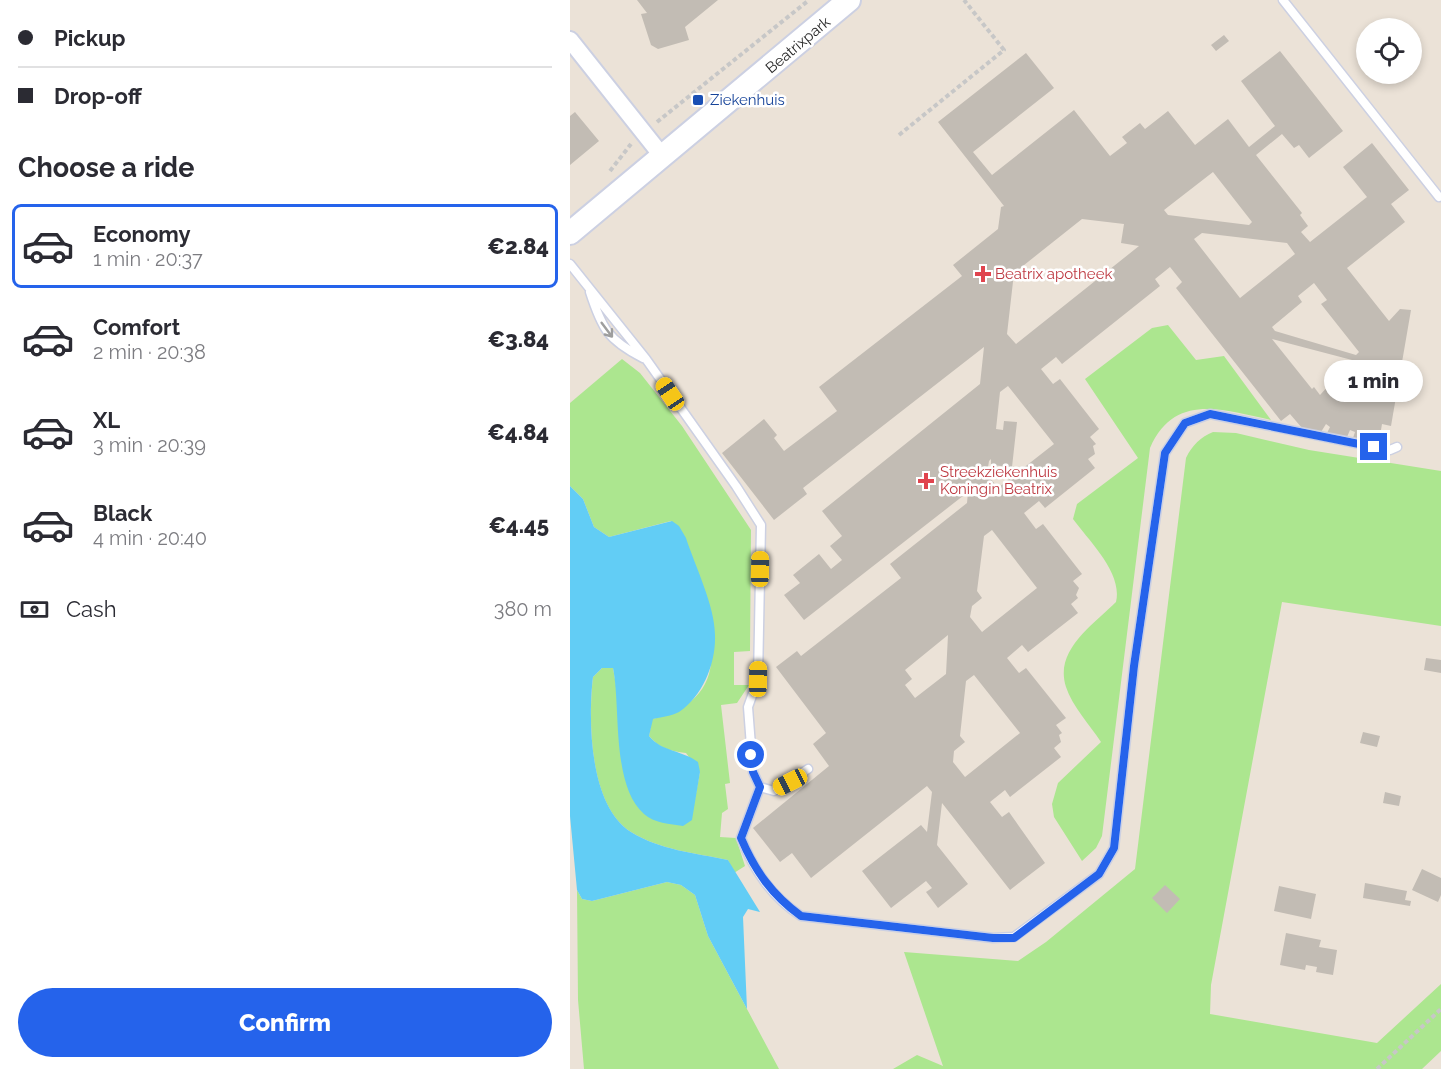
<!DOCTYPE html>
<html lang="en">
<head>
<meta charset="utf-8">
<style>
  :root { --surface:#fff; --page:#f7f7f7; --text:#2b2b33; --muted:#7c7c81; --line:#e1e1e2; --accent:#2563eb }
  body { margin:0; font-family:Raleway,sans-serif; background:var(--page); color:var(--text); height:100vh; display:flex; flex-direction:column; font-size:22px; white-space:nowrap }
  * { box-sizing:border-box; margin:0 }
  p { font-size:20px; color:var(--muted) }
  .icon { flex:none; width:33px; height:33px; fill:none; stroke:currentColor; stroke-width:2; stroke-linecap:round; stroke-linejoin:round }
  .map { position:relative; flex:1; overflow:hidden }
  .panel { display:flex; flex-direction:column; background:var(--surface); width:570px }
  .panel>* { flex:none }
  .top-card { display:grid; align-content:center; height:132px; padding:0 18px; background:var(--surface) }
  .buttons { position:absolute; left:786px; top:18px; display:grid; gap:12px }
  .buttons a { display:grid; place-items:center; width:66px; height:66px; border-radius:50%; background:var(--surface); box-shadow:0 3px 9px #0003; font-size:30px }
  .end { position:absolute; width:27px; height:27px; margin:-14px; border:8px solid #2563eb; background:#fff; box-shadow:0 0 0 3px #fff }
  .from { border-radius:50% }
  .bubble { position:absolute; height:42px; border-radius:21px; background:var(--surface); box-shadow:0 3px 9px #0003; font-size:20px; font-weight:800; line-height:42px; text-align:center }
  .car { position:absolute; width:18px; height:36px; margin:-18px -9px; border-radius:8px; box-shadow:0 0 4px 2px #0007; background:linear-gradient(#f5c518 24%,#345 0 40%,#f5c518 0 76%,#345 0 86%,#f5c518 0) }
  .top-card b { display:flex; align-items:center; gap:21px; height:57px; font-size:22px }
  .top-card b+b { border-top:2px solid var(--line) }
  .top-card i { width:15px; height:15px; background:var(--text) }
  ul { padding:0; list-style:none }
  li { display:flex; align-items:center; gap:18px; height:84px; margin:0 12px 9px; padding:0 6px; border:3px solid transparent; border-radius:9px }
  li div { flex:1 }
  li b { display:block; font-size:22px }
  li em { font-style:normal; font-weight:800 }
  li.active { border-color:var(--accent) }
  li>.icon { width:54px; height:54px; stroke-width:1.5 }
  h2 { padding:0 18px; font-size:27px; line-height:72px }
  .pay { display:flex; align-items:center; gap:15px; height:66px; padding:0 18px; font-size:22px }
  .pay p { margin-inline-start:auto }
  .primary-button { display:flex; gap:12px; margin-top:auto; padding:12px 18px }
  .primary-button a { flex:1; height:69px; border-radius:36px; background:var(--accent); color:#fff; font-size:24px; font-weight:800; line-height:69px; text-align:center }
  main { display:flex; flex:1; min-height:0 }
  .map>svg:first-child { display:block }
  .green { fill:#ace68f }
  .water { fill:#62cdf5 }
  .building { fill:#c2bcb4; fill-rule:evenodd }
  .lines { fill:none; stroke-linecap:round; stroke-linejoin:round }
  .lane-casing { stroke:#ccd0e2; stroke-width:11 }
  .street-casing { stroke:#ccd0e2; stroke-width:20 }
  .secondary-casing { stroke:#ccd0e2; stroke-width:26 }
  .path { stroke:#c7c7c7; stroke-width:4; stroke-dasharray:4.5 3; stroke-linecap:butt }
  .lane { stroke:#fff; stroke-width:8 }
  .street { stroke:#fff; stroke-width:16 }
  .secondary { stroke:#fff; stroke-width:22 }
  .oneway { stroke:#9e9e9e }
  .route { stroke:#2563eb; stroke-width:8 }
  .transit-dot { fill:#1a4fb4; stroke:#fff; stroke-width:2 }
  .health-dot { fill:#e0444e; stroke:#fff; stroke-width:2 }
  .labels { text-anchor:middle; dominant-baseline:central; stroke-width:5; stroke-linejoin:round; paint-order:stroke }
  .street-label { font-size:15px; fill:#272727; stroke:#fff }
  .transit-label { font-size:15px; fill:#164399; stroke:#fff; text-anchor:start }
  .health-label { font-size:15px; fill:#be3a42; stroke:#fff; text-anchor:start }
</style>
</head>
<body>
<main>
<section class="panel">
<div class="top-card">
<b><i class="from"></i>Pickup</b>
<b><i></i>Drop-off</b>
</div>
<h2>Choose a ride</h2>
<ul>
<li class="active"><svg class="icon" aria-label="car" viewBox="0 0 24 24"><path d="M5 17H2v-5l4-1 3-4h7l3 4 3 1v5h-3M9 17h6M6 11h13"/><circle cx="7" cy="17" r="2"/><circle cx="17" cy="17" r="2"/></svg><div><b>Economy</b><p>1 min · 20:37</p></div><em>€2.84</em></li>
<li><svg class="icon" aria-label="car" viewBox="0 0 24 24"><path d="M5 17H2v-5l4-1 3-4h7l3 4 3 1v5h-3M9 17h6M6 11h13"/><circle cx="7" cy="17" r="2"/><circle cx="17" cy="17" r="2"/></svg><div><b>Comfort</b><p>2 min · 20:38</p></div><em>€3.84</em></li>
<li><svg class="icon" aria-label="car" viewBox="0 0 24 24"><path d="M5 17H2v-5l4-1 3-4h7l3 4 3 1v5h-3M9 17h6M6 11h13"/><circle cx="7" cy="17" r="2"/><circle cx="17" cy="17" r="2"/></svg><div><b>XL</b><p>3 min · 20:39</p></div><em>€4.84</em></li>
<li><svg class="icon" aria-label="car" viewBox="0 0 24 24"><path d="M5 17H2v-5l4-1 3-4h7l3 4 3 1v5h-3M9 17h6M6 11h13"/><circle cx="7" cy="17" r="2"/><circle cx="17" cy="17" r="2"/></svg><div><b>Black</b><p>4 min · 20:40</p></div><em>€4.45</em></li>
</ul>
<div class="pay"><svg class="icon" aria-label="cash" viewBox="0 0 24 24"><path d="M3 7h18v10H3z"/><circle cx="12" cy="12" r="2"/></svg>Cash<p>380 m</p></div>
<div class="primary-button"><a>Confirm</a></div>
</section>
<div class="map">
<svg width="871" height="1069" viewBox="0 0 871 1069">
  <rect width="100%" height="100%" fill="#ebe2d7"/>
  <path class="green" d="M598 325 626 360 654 356 701 420C653 410 605 392 580 448L532 836 526 848 512 861 484 817 482 804 488 783 531 742C520 725 502 706 496 687 484 650 523 625 546 602 553 573 519 541 503 519L507 504 568 458 515 379 582 328Z
    M52 359 70 373 112 426 181 530 180 651 164 652V685H179L167 703 151 705 160 783 155 784 158 809 152 813 150 837 166 838 175 866 164 873 158 860C125 853 90 850 61 832 19 806 18 720 23 677L32 668H43L46 685 121 820 130 772 116 753C100 751 89 748 79 736L82 719C111 713 139 695 141 662 142 645 135 624 132 607 126 574 124 547 101 521L39 537 24 527 13 499 0 486V403Z
    M643 432 666 433 739 450 871 471V626L712 602 641 985 640 1014 807 1043 871 984V1051L852 1069H323L347 1055 373 1066 334 952 448 961 476 942 565 869 616 458C622 445 631 437 643 432Z
    M97 882 111 885 125 895 138 936 209 1069H14L8 1000 7 890 12 899 22 901Z"/>
  <path class="water" d="M0 486 13 499 24 527 39 537 102 521 109 526 116 538C125 566 145 606 145 635 146 663 133 696 109 712 102 716 91 717 83 719L79 736C92 752 112 750 128 762L130 772 122 820 113 826C100 824 84 823 74 814 41 785 51 707 43 668H32L23 677C18 719 19 806 61 832 90 850 125 853 158 860L190 912 178 909 173 917 177 1009 138 936 125 895 111 885 97 882 22 901 12 899 7 890 0 816Z"/>
  <path class="building" d="M67 0H148L115 27 119 40 88 49 81 45 71 14 77 13Z
    M654 35 659 41 646 51 641 45Z
    M710 51 773 131 739 158 729 145 724 148 712 134 686 155 732 213 730 215 738 226 731 232 740 242 797 197 773 167 802 143 839 190 821 204 835 222 777 268 819 321 830 309 841 310 821 426 812 424 809 442 783 438 785 432 780 430 777 437 757 433 760 427 756 424 751 432 732 428 720 414 711 421 606 288 612 282 600 267 585 279 590 286 492 364 486 357 471 369 483 384 490 379 529 429 520 437 526 444 523 446 525 454 518 459 525 468 475 508 469 501 454 513 466 529 473 524 512 574 503 581 509 588 506 595 508 598 501 604 508 613 458 652 452 645 437 658 449 673 456 668 496 718 486 725 492 733 489 735 491 742 484 748 491 757 440 797 435 790 420 802 432 817 439 812 475 863 440 890 372 803 367 845 398 884 368 908 356 892 362 888 356 881 321 908 292 871 351 825 357 832 362 792 357 786 241 878 222 853 210 862 183 828 259 766 243 744 256 733 206 667 227 651 231 656 331 578 320 564 397 503 398 492 234 620 214 595 230 583 223 575 249 554 261 569 272 560 260 546 272 536 252 511 410 384 414 347 233 488 237 494 204 520 152 453 194 419 207 435 204 438 214 451 267 411 249 387 392 276 383 265 428 229 431 207 434 206 368 122 456 53 484 88 403 152 422 175 504 110 540 156 557 143 552 137 570 123 575 129 598 111 625 145 658 119 679 147 705 126 671 81ZM643 172 682 222 679 225 598 215 594 210ZM512 219 554 224 551 243 569 246 446 344 437 334 444 273ZM632 233 717 243 725 254 670 298 624 239ZM744 283 757 300 751 304 789 352 786 355 705 331 702 327 732 302 728 296ZM702 339 782 360 750 395 744 387 742 389ZM438 386 484 444 428 488 417 474 419 461 421 459V465L442 467 447 422 434 421 433 430 426 429 430 392ZM422 530 467 588 412 632 400 617 402 606 412 598 407 591 414 536ZM378 635 376 674 345 698 335 685 342 679 335 670ZM404 675 450 733 395 777 383 762 384 751 395 742 390 736 396 681Z
    M5 112 29 141 0 165V116Z
    M856 658 871 660V673L854 670Z
    M793 732 810 736 807 747 790 743Z
    M815 792 831 796 829 806 813 803Z
    M852 869 871 878V895L868 902 842 890Z
    M795 883 837 891 835 900 841 901 840 906 793 898Z
    M595 885 610 899 597 913 582 898Z
    M709 886 746 894 741 919 704 911Z
    M716 933 751 940 749 947 767 950 763 975 746 972 747 967 736 965 735 970 710 965Z"/>
  <g class="lines">
    <g class="lane-casing">
      <path id="lane" d="M713 0 869 197
        M0 264 76 359 166 486 191 525 188 679 178 707 183 772 190 787 204 791 238 769
        M20 292C32 329 38 340 73 358
        M190 787 171 838C184 870 201 896 231 916L423 938 444 937 529 874 544 848 564 666 595 453 615 423 640 414 820 450 827 447"/>
    </g>
    <g class="street-casing">
      <path id="street" d="M0 40 93 157"/>
    </g>
    <g class="secondary-casing">
      <path id="secondary" d="M0 233 279 0"/>
    </g>
    <path class="path" d="M87 122 239 0
      M329 135 434 50 394 0
      M40 171 61 144
      M807 1069 871 1009"/>
    <use href="#lane" class="lane"/>
    <use href="#street" class="street"/>
    <use href="#secondary" class="secondary"/>
  </g>
  <defs><path id="oneway-shaft" d="M-6 0H5M1.5-3L5.5 0L1.5 3" fill="none" stroke-width="1.6" stroke-linecap="round" stroke-linejoin="round" transform="scale(1.5)"/></defs>
  <use class="oneway" href="#oneway-shaft" transform="translate(37 330) rotate(53)"/>
  <g class="lines">
    <path class="route" d="M181 755 183 772 190 787 171 838C185 871 202 895 231 916L423 938H444L529 874 544 848 564 666 595 453 615 423 640 414 804 447"/>
  </g>
  <rect class="transit-dot" x="122" y="94" width="12" height="12" rx="3"/>
  <g class="health-dot">
    <path d="M410 265h6v6h6v6h-6v6h-6v-6h-6v-6h6z"/>
    <path d="M353 472h6v6h6v6h-6v6h-6v-6h-6v-6h6z"/>
  </g>
  <g class="labels">
    <g class="street-label">
      <text transform="translate(228 45) rotate(-40)">Beatrixpark</text>
    </g>
    <g class="transit-label">
      <text x="140" y="100">Ziekenhuis</text>
    </g>
    <g class="health-label">
      <text x="425" y="274">Beatrix apotheek</text>
      <text x="370" y="472">Streekziekenhuis<tspan x="370" dy="17">Koningin Beatrix</tspan></text>
    </g>
  </g>
</svg>
<div class="buttons">
<a><svg class="icon" aria-label="locate" viewBox="0 0 24 24"><circle cx="12" cy="12" r="6"/><path d="M12 2v4M12 18v4M2 12h4M18 12h4"/></svg></a>
</div>
<i class="end from" style="left:181px;top:755px"></i>
<i class="end" style="left:804px;top:447px"></i>
<div class="bubble" style="left:754px;top:360px;width:99px">1 min</div>
<i class="car" style="left:100px;top:394px;rotate:326deg"></i>
<i class="car" style="left:190px;top:569px;rotate:1deg"></i>
<i class="car" style="left:188px;top:679px;rotate:1deg"></i>
<i class="car" style="left:220px;top:782px;rotate:243deg"></i>
</div>
</main>
</body>
</html>
